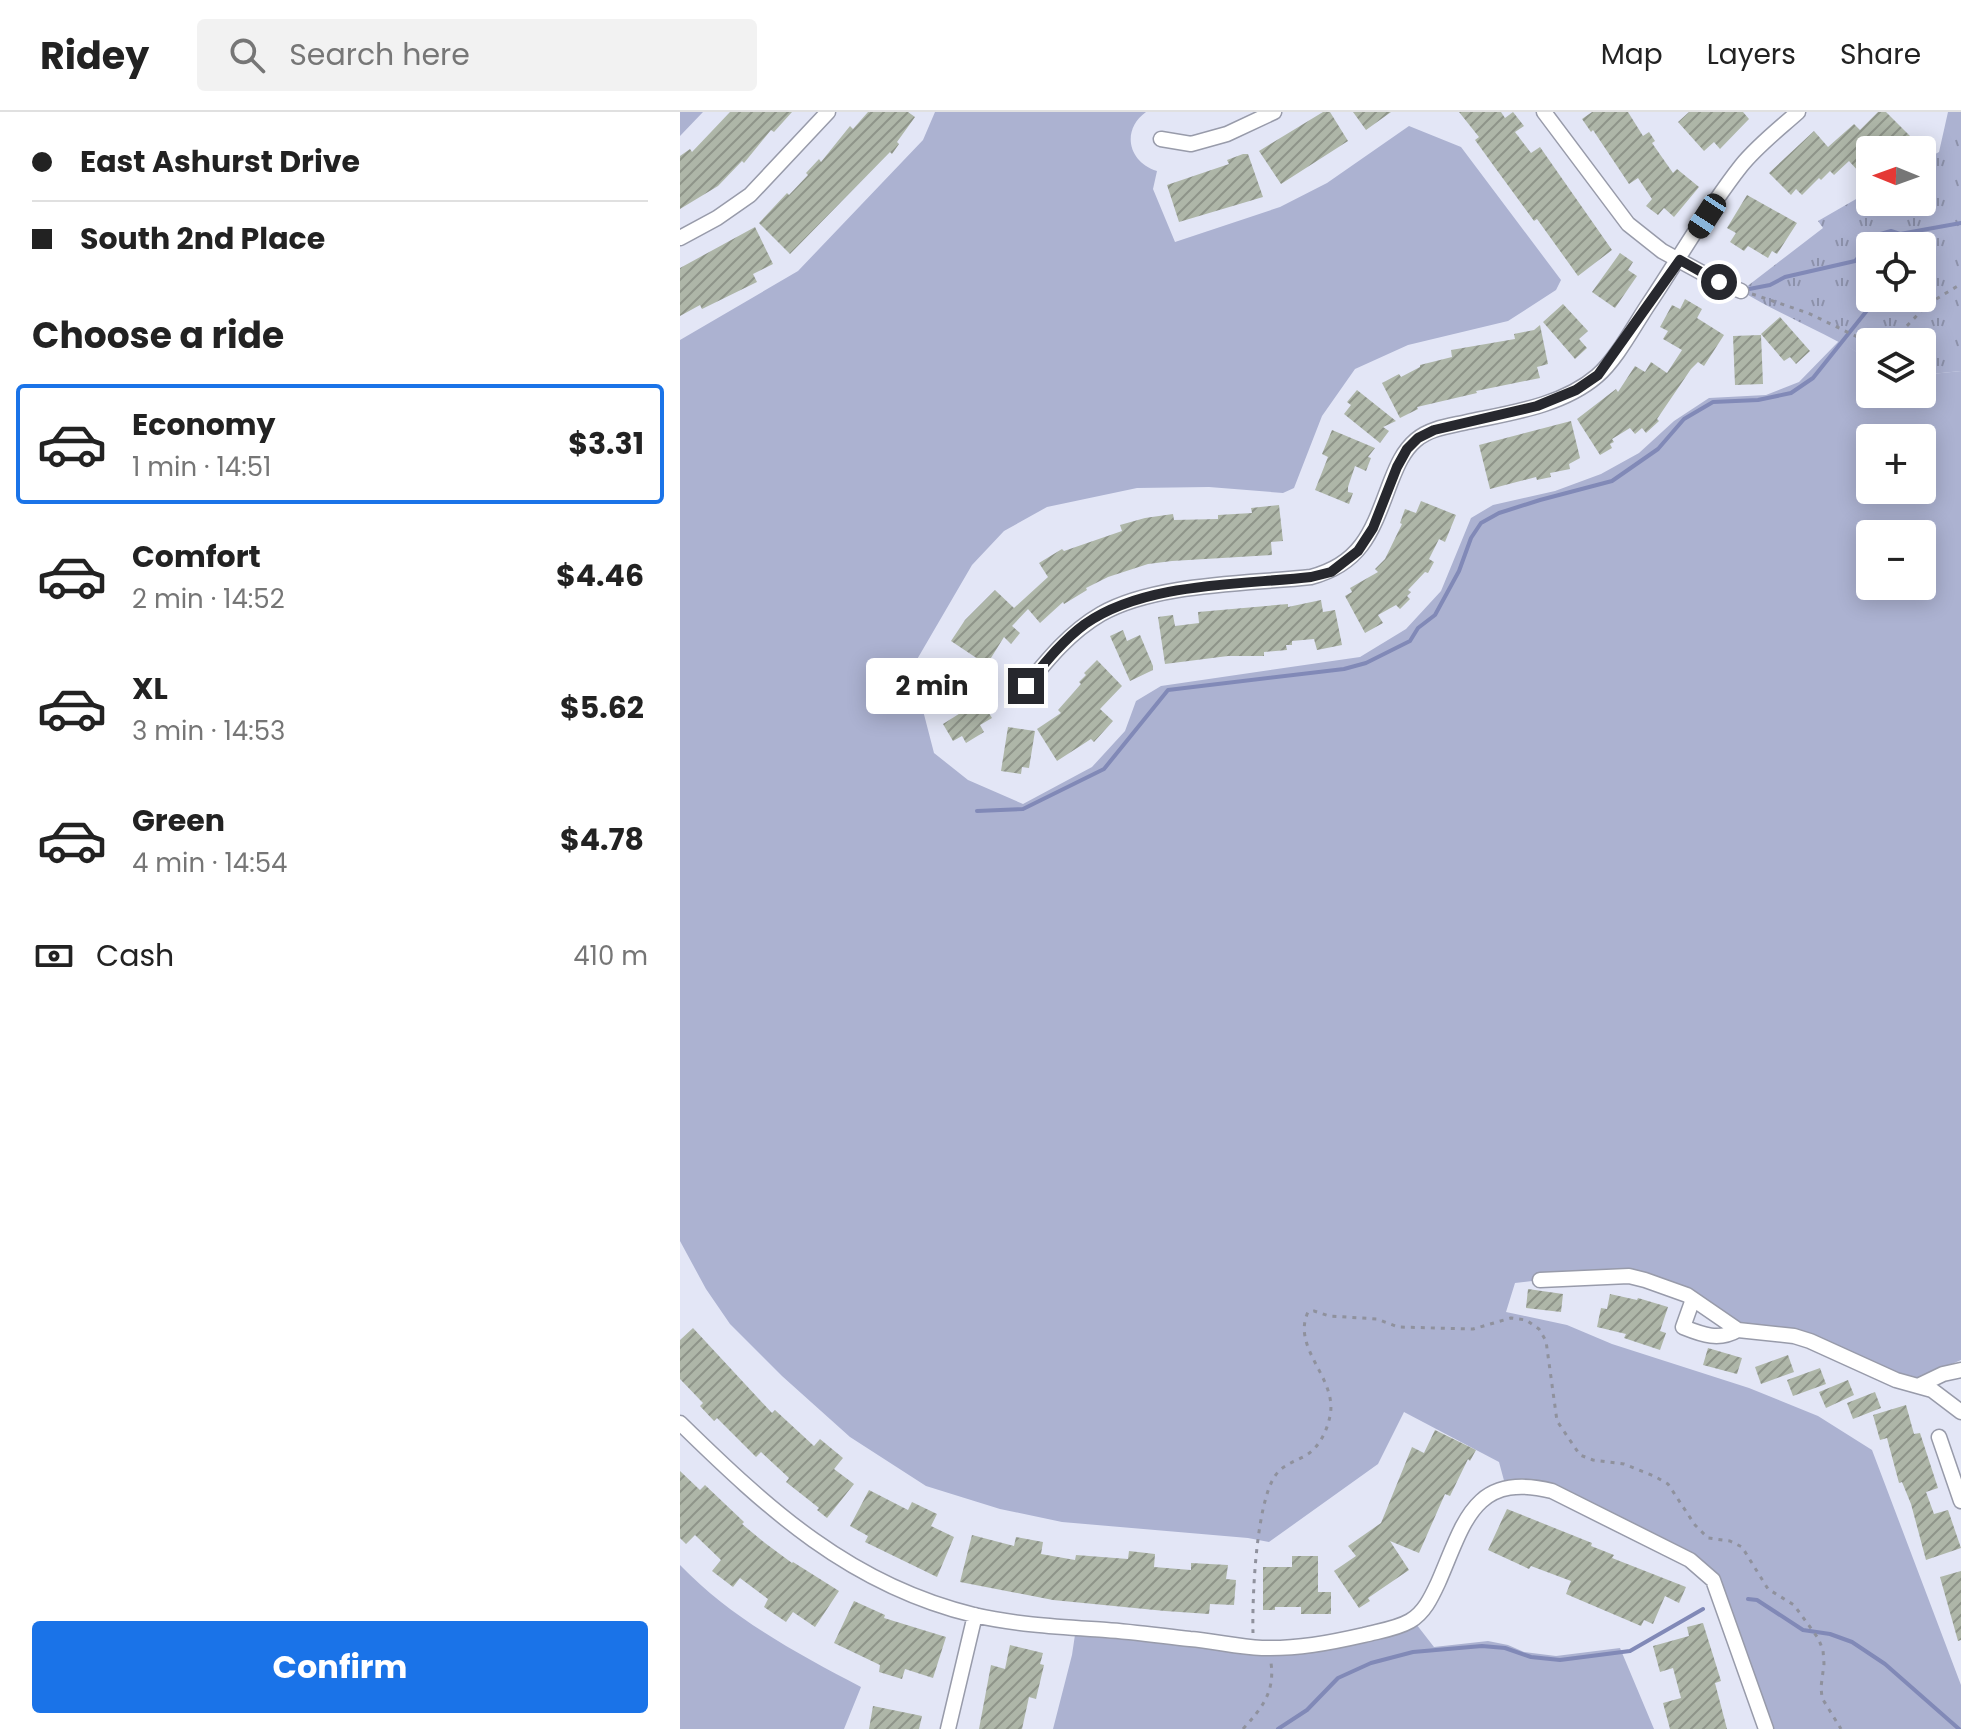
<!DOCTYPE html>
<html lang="en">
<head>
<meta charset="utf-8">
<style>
  :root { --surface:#fff; --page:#f2f2f2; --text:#222; --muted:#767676; --line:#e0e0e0; --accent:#1a73e8 }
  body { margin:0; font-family:Poppins,sans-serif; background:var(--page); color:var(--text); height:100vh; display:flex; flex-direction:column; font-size:30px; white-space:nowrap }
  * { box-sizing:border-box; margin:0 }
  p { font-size:26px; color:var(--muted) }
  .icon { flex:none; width:44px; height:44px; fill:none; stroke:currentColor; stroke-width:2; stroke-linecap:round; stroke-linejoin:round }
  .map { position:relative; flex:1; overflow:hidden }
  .side { display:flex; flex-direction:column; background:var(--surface); width:680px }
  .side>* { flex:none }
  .hud { display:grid; align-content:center; height:176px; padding:0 32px; background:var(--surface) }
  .needle { width:52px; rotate:271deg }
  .tools { position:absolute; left:1176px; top:24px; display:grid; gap:16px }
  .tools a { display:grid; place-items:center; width:80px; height:80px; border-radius:8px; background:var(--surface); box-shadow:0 4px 20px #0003; font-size:40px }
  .end { position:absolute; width:36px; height:36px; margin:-18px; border:10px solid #27282e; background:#fff; box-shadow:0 0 0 4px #fff }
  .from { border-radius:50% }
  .bubble { position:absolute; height:56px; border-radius:8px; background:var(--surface); box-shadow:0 4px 20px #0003; font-size:26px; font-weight:700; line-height:56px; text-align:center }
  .car { position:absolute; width:24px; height:48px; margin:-24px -12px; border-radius:10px; box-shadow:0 0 6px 2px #0007; background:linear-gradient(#222 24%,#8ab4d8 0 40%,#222 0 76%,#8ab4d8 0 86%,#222 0) }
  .hud b { display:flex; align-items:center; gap:28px; height:76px; font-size:30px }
  .hud b+b { border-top:2px solid var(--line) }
  .hud i { width:20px; height:20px; background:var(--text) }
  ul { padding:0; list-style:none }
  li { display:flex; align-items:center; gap:24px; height:120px; margin:0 16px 12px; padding:0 16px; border:4px solid transparent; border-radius:8px }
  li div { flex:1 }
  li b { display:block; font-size:30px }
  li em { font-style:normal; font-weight:700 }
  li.current { border-color:var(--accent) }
  li>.icon { width:72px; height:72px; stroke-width:1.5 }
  h2 { padding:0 32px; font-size:36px; line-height:96px }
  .pay { display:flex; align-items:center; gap:20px; height:88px; padding:0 32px; font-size:30px }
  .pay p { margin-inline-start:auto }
  .button { display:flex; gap:16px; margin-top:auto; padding:16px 32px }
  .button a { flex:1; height:92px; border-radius:8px; background:var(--accent); color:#fff; font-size:32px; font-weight:700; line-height:92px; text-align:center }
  header { display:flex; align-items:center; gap:48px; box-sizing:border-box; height:112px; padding:0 40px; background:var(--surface); border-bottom:2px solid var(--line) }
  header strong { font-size:38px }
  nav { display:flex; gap:44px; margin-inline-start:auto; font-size:28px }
  .search { width:560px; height:72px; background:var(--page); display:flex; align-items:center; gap:20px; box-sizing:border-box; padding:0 28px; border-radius:8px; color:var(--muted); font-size:30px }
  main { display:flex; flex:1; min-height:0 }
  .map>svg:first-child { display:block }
  .green { fill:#acb2d1; fill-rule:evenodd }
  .park { fill:url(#park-tufts); fill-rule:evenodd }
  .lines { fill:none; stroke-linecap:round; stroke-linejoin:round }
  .stream { stroke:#8189b7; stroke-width:4 }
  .building { fill:url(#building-hatch) }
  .street-casing { stroke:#989baa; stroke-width:17 }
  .path { stroke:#8f919d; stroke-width:3; stroke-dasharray:4 6; stroke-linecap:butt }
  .street { stroke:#fff; stroke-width:14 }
  .route { stroke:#27282e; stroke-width:10 }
</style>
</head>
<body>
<header>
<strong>Ridey</strong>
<div class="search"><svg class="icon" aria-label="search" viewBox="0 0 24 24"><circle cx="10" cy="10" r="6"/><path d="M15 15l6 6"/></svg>Search here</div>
<nav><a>Map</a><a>Layers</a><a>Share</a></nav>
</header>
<main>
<section class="side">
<div class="hud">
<b><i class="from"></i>East Ashurst Drive</b>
<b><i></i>South 2nd Place</b>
</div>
<h2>Choose a ride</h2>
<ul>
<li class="current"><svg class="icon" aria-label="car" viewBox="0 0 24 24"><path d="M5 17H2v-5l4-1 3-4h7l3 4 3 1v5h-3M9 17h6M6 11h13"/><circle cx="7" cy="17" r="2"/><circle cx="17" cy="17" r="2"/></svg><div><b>Economy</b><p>1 min · 14:51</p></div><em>$3.31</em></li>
<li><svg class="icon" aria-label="car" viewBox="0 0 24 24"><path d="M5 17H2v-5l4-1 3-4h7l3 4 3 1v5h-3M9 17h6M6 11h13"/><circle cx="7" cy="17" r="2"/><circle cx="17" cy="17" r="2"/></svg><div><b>Comfort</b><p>2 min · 14:52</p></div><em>$4.46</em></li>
<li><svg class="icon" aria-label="car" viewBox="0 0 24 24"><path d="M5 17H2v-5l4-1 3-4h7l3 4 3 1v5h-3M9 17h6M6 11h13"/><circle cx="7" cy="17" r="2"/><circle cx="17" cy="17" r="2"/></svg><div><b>XL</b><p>3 min · 14:53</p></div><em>$5.62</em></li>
<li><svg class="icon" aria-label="car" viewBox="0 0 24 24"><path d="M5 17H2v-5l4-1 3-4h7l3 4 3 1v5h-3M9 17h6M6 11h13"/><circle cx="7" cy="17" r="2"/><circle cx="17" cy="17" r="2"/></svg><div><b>Green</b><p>4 min · 14:54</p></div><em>$4.78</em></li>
</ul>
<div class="pay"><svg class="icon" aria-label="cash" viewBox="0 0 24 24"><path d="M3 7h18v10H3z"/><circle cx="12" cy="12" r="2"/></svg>Cash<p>410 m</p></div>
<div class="button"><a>Confirm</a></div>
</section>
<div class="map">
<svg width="1281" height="1617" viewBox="0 0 1281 1617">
  <defs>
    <pattern id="park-tufts" width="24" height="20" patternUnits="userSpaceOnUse" patternTransform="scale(2)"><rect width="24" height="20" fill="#acb2d1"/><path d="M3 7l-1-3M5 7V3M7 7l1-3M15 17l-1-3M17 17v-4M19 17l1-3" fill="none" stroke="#8c91aa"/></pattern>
    <pattern id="building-hatch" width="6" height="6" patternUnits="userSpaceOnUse" patternTransform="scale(2)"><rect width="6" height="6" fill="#aeb6a8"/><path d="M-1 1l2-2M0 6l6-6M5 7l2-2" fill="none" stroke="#8e9489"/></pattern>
  </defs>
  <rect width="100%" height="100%" fill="#e3e6f6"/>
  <path class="green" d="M0 0H23L0 24Z
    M255 0H466C441 18 448 50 477 59L473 77 495 130 600 95 647 71 729 14 781 35 881 168 876 178 828 209 728 233 675 257 642 304 614 376 603 381 529 375 457 376 367 395 324 419 292 453 232 556 254 641 288 668 343 692 412 655 445 619 456 589 481 574 680 545 726 517 761 479 791 406 813 393 875 379 921 362 959 341 994 309 1029 286 1086 283 1119 270 1159 229 1190 248V282H1242V263L1281 259V1248L1242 1265 1216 1268 1130 1229 1058 1218 965 1168H860L835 1171 826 1200 887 1213 932 1232 1069 1276 1138 1304 1192 1338 1281 1573V1617H1086L1033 1467 872 1379 826 1376 819 1350 724 1300 698 1352 589 1430 568 1426 382 1410 320 1397 246 1374 170 1325 102 1264 50 1212 26 1177 0 1129V228L118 159 243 28ZM1190 326H1242V378H1190ZM1190 422H1242V474H1190Z
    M0 1453C51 1506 116 1541 181 1575L164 1617H0Z
    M733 1508 754 1535 808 1529 828 1533 844 1540 876 1544 940 1536 974 1617H373L392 1543 396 1516 581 1536Z"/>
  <path class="park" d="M1268 0H1281V259L1242 263V230H1190V248C1148 222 1103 204 1061 179L1143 116 1138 109 1190 79V90H1242V49L1259 40ZM1190 134H1242V186H1190Z"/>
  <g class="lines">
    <path class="stream" d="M1217 134 1220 122
      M1064 178 1090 173 1105 165 1175 149 1184 139 1190 125 1211 119 1220 122 1281 111
      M297 699 343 697 424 657 488 578 664 557 686 551 730 529 738 516 755 503 779 459 791 426 801 411 819 401 860 388 932 369 978 337 1004 307 1033 290 1078 288 1111 281 1133 266 1197 186
      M1068 1487 1077 1488 1123 1518 1150 1522 1172 1530 1205 1552 1279 1617
      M598 1617 627 1598 658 1566 691 1551 733 1540 802 1534 825 1536 851 1545 880 1548 950 1539 1023 1497"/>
  </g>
  <path class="building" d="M50 0H112L94 20 91 18 64 51 62 49 38 74 0 97V44L10 37 12 40Z
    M188 0H228L235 5 217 30 219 32 212 42 210 40 110 142 79 111 107 81 109 83 128 63 126 61 139 47 141 50 170 14 173 17Z
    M643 0H650L668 29 601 72 579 39Z
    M673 0H711L686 18Z
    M779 0H821L825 6 833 0 844 14 835 20 851 41 860 35 932 138 898 164 857 107 854 109 816 57 795 28 799 25Z
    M912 0H948L963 24 969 20 975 29 972 31 993 61 997 57 1019 75 994 105 984 96 978 103 966 94 972 87 958 66 949 72 913 18 911 20 902 7Z
    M1009 0H1063L1069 7 1040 37 1034 30 1024 39 998 10Z
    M1198 0H1206L1236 30 1228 38H1190V72L1169 49 1154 63 1150 59 1141 68 1139 66 1122 83 1116 77 1111 83 1089 61 1134 19 1148 35 1174 12 1180 18Z
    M563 42H568L583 85 499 110 487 73 549 52 547 48Z
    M1067 83 1117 111 1097 142 1092 139 1088 146 1068 134 1064 139 1050 130 1056 121 1047 116Z
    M75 115 93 152 73 162 77 170 22 197 20 193 0 204V156Z
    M940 141 953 150 948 158 957 164 935 196 912 180Z
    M1005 187 1022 197 1017 206 1044 223 1024 254 1018 250 1011 257 977 307 979 309 966 321 962 316 955 322 950 316 932 327 934 330 930 332 932 336 920 343 897 307 936 277 938 280 955 254 965 260 971 250 987 261 1002 238 983 227 988 219 980 215 992 193 1000 197Z
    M883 192 908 219 899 227 907 236 895 247 863 210Z
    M1100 205 1130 239 1116 252 1110 245 1104 249 1081 222Z
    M860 213 868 252 857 255 860 266 796 279 797 281 737 295 738 297 720 306 702 271 719 262 721 265 740 255V253L772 245 771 238 835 227 834 222 854 218Z
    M1081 223 1083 272 1055 273 1053 224Z
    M677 278 716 309 703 315 709 319 700 331 664 302 671 293 667 290Z
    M891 309 900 346 889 352 890 357 870 361 871 365 857 368 856 365 810 377 799 333Z
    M652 318 695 336 688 345 691 346 686 359 675 354 668 375V380L673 381 669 392 635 378 648 345 642 342Z
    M741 389 776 403 765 430 759 427 749 447 754 450 748 461 745 460 728 478 731 480 727 484 730 487 720 497 716 493 698 503 703 511 685 521 665 484 672 480 670 476 698 460 695 457 705 447 722 412 720 411 725 397 736 401Z
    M599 393 603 429 591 430 592 443 492 449 468 452 428 465 406 476 407 478 384 492 383 490 360 511 348 497 332 514 340 521 331 532 324 525 301 562V582L284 581V575L259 574V562H254V547H298L271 529 285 508 315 478 334 496 368 465 359 451 382 437 384 439 442 419 440 413 465 406 493 402 494 408 538 407V403L572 401 571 396Z
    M641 488 643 500 655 498 662 533 637 538 634 527 612 529V533H606L607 538 584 540V544H548L485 552 478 505 493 503 495 514 519 511 518 500 608 492V495Z
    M443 518 447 529 460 523 473 554V558L450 569 430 524Z
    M417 548 442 574 420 597 433 609 414 630 411 627 377 649 357 617 381 601 378 598 401 572 399 570 406 563 404 561Z
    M301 588 312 606 300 613 304 620 286 631 282 624 273 629 263 612Z
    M328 615 355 619 349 656 342 655 341 662 321 659Z
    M848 1177 883 1182 881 1200 846 1196Z
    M930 1182 957 1188 958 1186 988 1195 980 1219 986 1221 980 1238 944 1226 946 1222 917 1215 921 1196 927 1197Z
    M13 1216 92 1301 95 1298 134 1334 140 1327 163 1346 154 1357 174 1372 147 1406 137 1398 139 1396 106 1370 109 1366 81 1340 76 1345 37 1306 34 1309 20 1294 23 1291 0 1267V1228Z
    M1028 1236 1062 1246 1057 1262 1023 1253Z
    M1108 1243 1114 1260 1081 1272 1075 1255Z
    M1140 1256 1146 1272 1113 1284 1107 1268Z
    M1168 1268 1174 1283 1146 1296 1139 1280Z
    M1195 1280 1201 1296 1173 1307 1167 1291Z
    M1226 1293 1234 1322 1240 1321 1258 1376 1246 1380 1254 1402 1268 1398 1281 1436 1246 1448 1231 1392 1222 1370 1219 1371 1207 1326 1200 1328 1193 1303Z
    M755 1318 796 1338 790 1349 788 1347 770 1384 765 1382 739 1441 710 1429 729 1458 688 1486 690 1489 679 1496 654 1459 676 1444 668 1434 701 1411 732 1335 744 1341Z
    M0 1359 20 1378 25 1373 64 1410 62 1412 85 1431 112 1451 113 1450 159 1479 135 1515 113 1500 106 1510 84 1495 88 1487 60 1466 53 1475 32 1459 41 1448 15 1423 6 1432 0 1426Z
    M189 1378 228 1398 232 1390 257 1402 251 1414 274 1425 257 1465 185 1430 188 1424 170 1414Z
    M827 1397 912 1431 911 1434 934 1443 932 1446 1006 1475 999 1491 985 1484 973 1512 964 1508 961 1514 886 1482 891 1469 851 1454 849 1457 808 1438Z
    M292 1423 334 1434 336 1425 363 1430 361 1442 395 1448 396 1443 448 1447 449 1439 475 1442 474 1455 511 1458V1451L548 1453 546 1467 556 1468 554 1493 530 1492 529 1502 485 1499 373 1488 280 1470Z
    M612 1444H638V1480H651V1502H621V1495H595V1498H583V1455H612Z
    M1281 1459V1528L1278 1529 1260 1465Z
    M174 1489 205 1503 204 1506 266 1525 253 1566 225 1557 222 1567 199 1560 200 1553 154 1531Z
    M1023 1511 1041 1569 1035 1571 1047 1617H990L983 1591 1001 1586 993 1556 980 1560 973 1534 1009 1524 1007 1515Z
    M330 1533 363 1541 360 1552 364 1553 356 1587 349 1585 342 1617H299L311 1553 325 1557Z
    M193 1594 242 1604 239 1617H189Z"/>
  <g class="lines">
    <g class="street-casing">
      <path id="street" d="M864 0 948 112 982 139 1039 170 1061 179
        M481 27 511 32 547 22 594 0
        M0 126 37 106 70 83 148 0
        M346 574C368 547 390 520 421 502 475 471 568 472 631 465 684 451 693 416 711 369 717 354 723 339 736 328 750 316 770 314 787 310 830 301 882 294 917 264 937 247 955 212 970 190 1000 145 1027 97 1061 54 1077 34 1099 17 1118 0
        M860 1168 949 1164 965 1168 1007 1183 1058 1218 1114 1224 1130 1229 1216 1268 1252 1278 1281 1300
        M1013 1187 1003 1215C1023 1223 1039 1229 1058 1218
        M1240 1273 1263 1262 1281 1258
        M0 1311C88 1397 170 1473 294 1503 337 1513 382 1515 426 1518 454 1520 482 1524 510 1527 534 1529 558 1535 582 1536 617 1537 649 1531 684 1523 699 1519 716 1517 730 1509 744 1501 751 1486 758 1471 784 1412 793 1359 872 1379L1010 1448 1033 1468 1086 1617
        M1259 1325 1281 1389
        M268 1617 295 1503"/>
    </g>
    <path class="path" d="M1072 182 1128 201 1190 231
      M1202 230 1221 220 1248 192 1281 172
      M573 1521C572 1487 576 1392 595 1364 602 1353 614 1350 625 1344 639 1336 647 1319 650 1304 658 1266 611 1237 628 1200L634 1199 649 1204 697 1207 718 1215 793 1217 831 1206 846 1208 859 1217 866 1229 877 1309 900 1343 913 1348 944 1352 974 1364 988 1372 1015 1413 1028 1426 1050 1429 1062 1435 1088 1477 1114 1493 1138 1526 1143 1538 1144 1552 1141 1575 1142 1586 1161 1617
      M563 1617C582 1596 595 1580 591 1551"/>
    <use href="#street" class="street"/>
  </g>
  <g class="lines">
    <path class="route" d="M346 574C364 552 382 529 405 512 465 470 560 473 631 465L651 460 678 439 693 416 717 355 727 337 738 326 754 318 857 294 896 278 918 263 1000 148 1039 170"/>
  </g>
</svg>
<div class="tools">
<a><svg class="needle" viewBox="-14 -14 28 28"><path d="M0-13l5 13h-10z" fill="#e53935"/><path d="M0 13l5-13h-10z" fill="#767676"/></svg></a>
<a><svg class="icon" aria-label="locate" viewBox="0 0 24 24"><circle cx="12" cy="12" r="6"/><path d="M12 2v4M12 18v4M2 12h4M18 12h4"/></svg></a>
<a><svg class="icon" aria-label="layers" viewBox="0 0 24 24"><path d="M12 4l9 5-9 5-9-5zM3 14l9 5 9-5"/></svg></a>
<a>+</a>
<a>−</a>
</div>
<i class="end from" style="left:1039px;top:170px"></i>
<i class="end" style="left:346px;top:574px"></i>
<div class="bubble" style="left:186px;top:546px;width:132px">2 min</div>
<i class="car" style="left:1027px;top:104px;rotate:213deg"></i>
</div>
</main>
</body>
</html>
